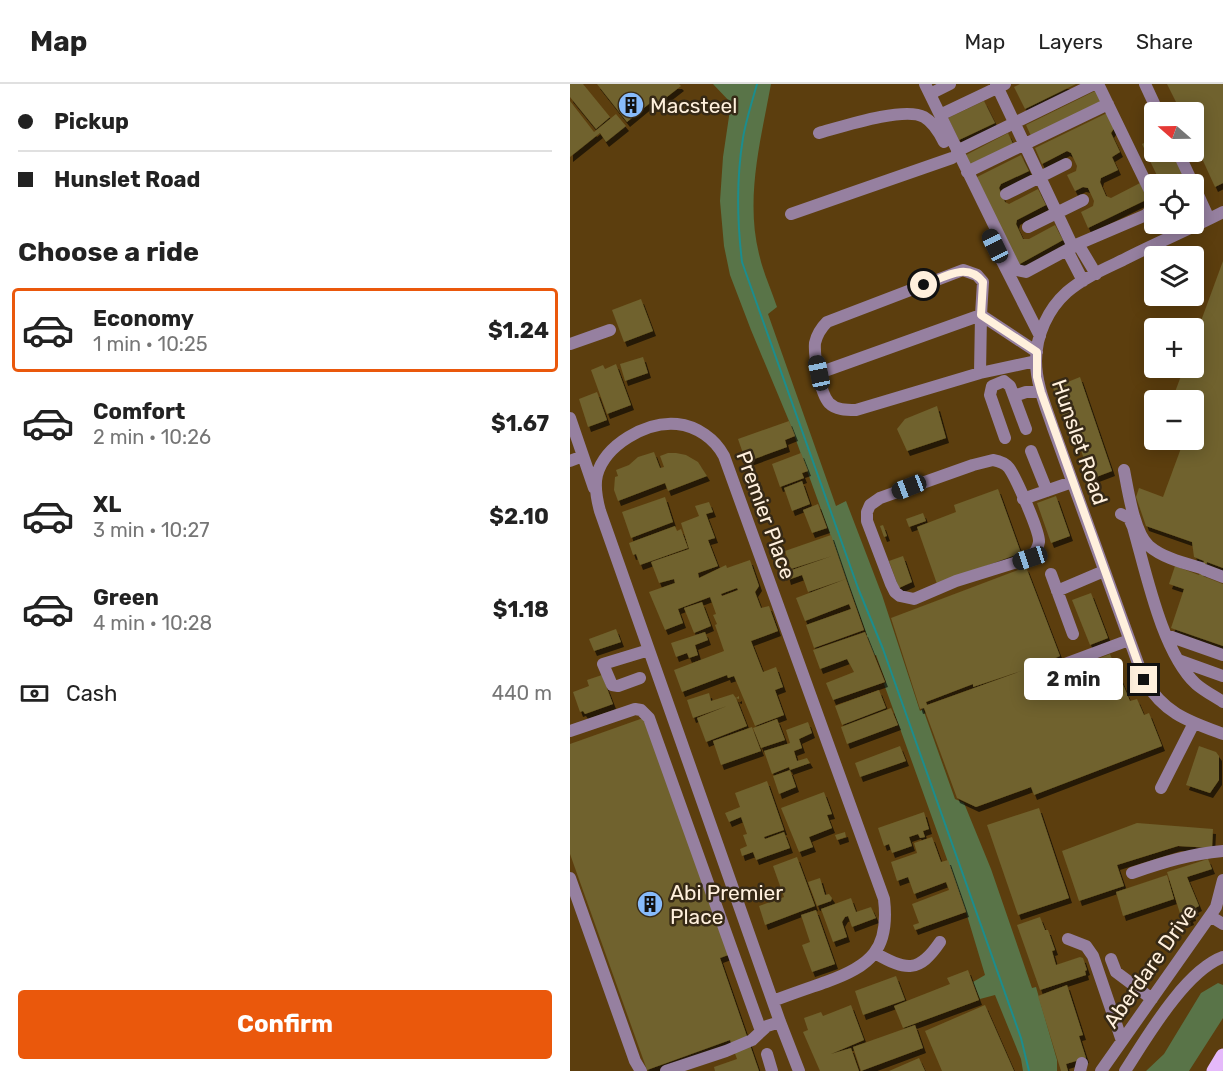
<!DOCTYPE html>
<html lang="en">
<head>
<meta charset="utf-8">
<style>
  :root { --surface:#fff; --page:#f6f6f6; --text:#222; --muted:#767676; --line:#e0e0e0; --accent:#ea580c }
  body { margin:0; font-family:Rubik,sans-serif; background:var(--page); color:var(--text); height:100vh; display:flex; flex-direction:column; font-size:22px; white-space:nowrap }
  * { box-sizing:border-box; margin:0 }
  p { font-size:20px; color:var(--muted) }
  .icon { flex:none; width:33px; height:33px; fill:none; stroke:currentColor; stroke-width:2; stroke-linecap:round; stroke-linejoin:round }
  .map { position:relative; flex:1; overflow:hidden }
  .drawer { display:flex; flex-direction:column; background:var(--surface); width:570px }
  .drawer>* { flex:none }
  .banner { display:grid; align-content:center; height:132px; padding:0 18px; background:var(--surface) }
  .needle { width:39px; rotate:290deg }
  .controls { position:absolute; left:574px; top:18px; display:grid; gap:12px }
  .controls a { display:grid; place-items:center; width:60px; height:60px; border-radius:6px; background:var(--surface); box-shadow:0 3px 15px #0003; font-size:30px }
  .end { position:absolute; width:27px; height:27px; margin:-14px; border:8px solid #fff0dd; background:#111; box-shadow:0 0 0 3px #111 }
  .from { border-radius:50% }
  .bubble { position:absolute; height:42px; border-radius:6px; background:var(--surface); box-shadow:0 3px 15px #0003; font-size:20px; font-weight:700; line-height:42px; text-align:center }
  .car { position:absolute; width:18px; height:36px; margin:-18px -9px; border-radius:8px; box-shadow:0 0 4px 2px #0007; background:linear-gradient(#222 24%,#8ab4d8 0 40%,#222 0 76%,#8ab4d8 0 86%,#222 0) }
  .banner b { display:flex; align-items:center; gap:21px; height:57px; font-size:22px }
  .banner b+b { border-top:2px solid var(--line) }
  .banner i { width:15px; height:15px; background:var(--text) }
  ul { padding:0; list-style:none }
  li { display:flex; align-items:center; gap:18px; height:84px; margin:0 12px 9px; padding:0 6px; border:3px solid transparent; border-radius:6px }
  li div { flex:1 }
  li b { display:block; font-size:22px }
  li em { font-style:normal; font-weight:700 }
  li.current { border-color:var(--accent) }
  li>.icon { width:54px; height:54px; stroke-width:1.5 }
  h2 { padding:0 18px; font-size:27px; line-height:72px }
  .pay { display:flex; align-items:center; gap:15px; height:66px; padding:0 18px; font-size:22px }
  .pay p { margin-inline-start:auto }
  .action { display:flex; gap:12px; margin-top:auto; padding:12px 18px }
  .action a { flex:1; height:69px; border-radius:6px; background:var(--accent); color:#fff; font-size:24px; font-weight:700; line-height:69px; text-align:center }
  header { display:flex; align-items:center; gap:36px; box-sizing:border-box; height:84px; padding:0 30px; background:var(--surface); border-bottom:2px solid var(--line) }
  header strong { font-size:28px }
  nav { display:flex; gap:33px; margin-inline-start:auto; font-size:21px }
  main { display:flex; flex:1; min-height:0 }
  .map>svg:first-child { display:block }
  .green { fill:#597448 }
  .lines { fill:none; stroke-linecap:round; stroke-linejoin:round }
  .stream { stroke:#1c8d8d; stroke-width:2 }
  .building { fill:#70622d; fill-rule:evenodd; filter:url(#shadow) }
  .minor { stroke:#9680a0; stroke-width:12 }
  .major { stroke:#e5b9fa; stroke-width:15 }
  .route { stroke:#fff0dd; stroke-width:8 }
  .labels { text-anchor:middle; dominant-baseline:central; stroke-width:5; stroke-linejoin:round; paint-order:stroke }
  .poi-label { font-size:21px; fill:#fff0dd; stroke:#362916; text-anchor:start }
  .street-label { font-size:21px; fill:#fff0dd; stroke:#362916 }
</style>
</head>
<body>
<header>
<strong>Map</strong>
<nav><a>Map</a><a>Layers</a><a>Share</a></nav>
</header>
<main>
<section class="drawer">
<div class="banner">
<b><i class="from"></i>Pickup</b>
<b><i></i>Hunslet Road</b>
</div>
<h2>Choose a ride</h2>
<ul>
<li class="current"><svg class="icon" aria-label="car" viewBox="0 0 24 24"><path d="M5 17H2v-5l4-1 3-4h7l3 4 3 1v5h-3M9 17h6M6 11h13"/><circle cx="7" cy="17" r="2"/><circle cx="17" cy="17" r="2"/></svg><div><b>Economy</b><p>1 min · 10:25</p></div><em>$1.24</em></li>
<li><svg class="icon" aria-label="car" viewBox="0 0 24 24"><path d="M5 17H2v-5l4-1 3-4h7l3 4 3 1v5h-3M9 17h6M6 11h13"/><circle cx="7" cy="17" r="2"/><circle cx="17" cy="17" r="2"/></svg><div><b>Comfort</b><p>2 min · 10:26</p></div><em>$1.67</em></li>
<li><svg class="icon" aria-label="car" viewBox="0 0 24 24"><path d="M5 17H2v-5l4-1 3-4h7l3 4 3 1v5h-3M9 17h6M6 11h13"/><circle cx="7" cy="17" r="2"/><circle cx="17" cy="17" r="2"/></svg><div><b>XL</b><p>3 min · 10:27</p></div><em>$2.10</em></li>
<li><svg class="icon" aria-label="car" viewBox="0 0 24 24"><path d="M5 17H2v-5l4-1 3-4h7l3 4 3 1v5h-3M9 17h6M6 11h13"/><circle cx="7" cy="17" r="2"/><circle cx="17" cy="17" r="2"/></svg><div><b>Green</b><p>4 min · 10:28</p></div><em>$1.18</em></li>
</ul>
<div class="pay"><svg class="icon" aria-label="cash" viewBox="0 0 24 24"><path d="M3 7h18v10H3z"/><circle cx="12" cy="12" r="2"/></svg>Cash<p>440 m</p></div>
<div class="action"><a>Confirm</a></div>
</section>
<div class="map">
<svg width="653" height="987" viewBox="0 0 653 987">
  <defs>
    <filter id="shadow"><feDropShadow dx="3" dy="5" stdDeviation="0" flood-color="#0009"/></filter>
  </defs>
  <rect width="100%" height="100%" fill="#5c3e0e"/>
  <path class="green" d="M143 0H201C191 55 175 114 189 170 193 188 201 205 207 223L198 230 266 422 276 417 312 511 350 627 353 625 385 715 394 719 421 785 462 904 466 903 487 976V987H453L451 975 425 911 410 915 403 898 415 891 396 828 314 600 316 598 306 571H304L219 337 181 246 160 191 154 162 150 117 153 73 161 19Z
    M648 899 653 901V934L619 987H576L594 970 631 909Z"/>
  <g class="lines">
    <path class="stream" d="M187 0C182 18 176 36 173 54 166 96 167 136 172 178L288 504 313 565 451 954 459 987"/>
  </g>
  <path class="building" d="M0 0H13L40 33 26 45 0 13Z
    M27 0H109L111 2 84 23 80 19 57 38Z
    M450 0H506L455 25 444 3Z
    M597 0H653V99L645 103 624 57V28H611Z
    M527 6 533 17 461 52 456 41Z
    M0 17 24 48 46 30 56 42 36 58 30 49 0 73Z
    M414 17 425 39 389 56 378 34Z
    M537 29 545 43 541 49 550 68 542 73 548 86 531 94 530 98 536 112 541 114 572 98 580 114 518 144 511 128 523 122 524 117 518 104 513 103 505 107 497 91 506 87 507 82 501 69 497 67 472 80 465 64Z
    M438 49 443 60 399 82 394 72Z
    M585 54V68H603L619 100H591L572 60Z
    M451 71 459 87 431 100 429 104 435 118 439 120 468 105 476 121 447 136 446 140 453 155H459L485 141 493 156 448 181 405 94Z
    M653 177V484L637 478 633 492 653 500V562L601 544 614 505 599 500 605 482 629 491 634 477 624 473 622 458 576 442 566 413 569 404 593 413 614 356H624V316H602L614 284H624V256Z
    M71 215 83 247 54 258 42 226Z
    M73 273 78 289 55 297 50 280Z
    M46 280 61 321 37 330 21 286 33 281 35 285Z
    M510 293 542 387 521 395 507 355 501 356 483 304Z
    M27 308 37 336 18 343 9 315Z
    M367 322 376 354 337 367 327 345 335 335Z
    M219 337 225 352 215 356 217 363 176 378 168 355Z
    M84 368 90 384 94 383 90 372 98 369H106L116 371 128 378 137 392 98 407 95 399 48 417 44 406 45 393 48 392 46 386 59 381 68 373Z
    M231 369 238 387 232 389 234 394 210 403 202 380Z
    M232 397 240 420 222 427 214 404Z
    M428 405 451 469 367 500 347 443 386 428 384 421Z
    M486 412 500 452 481 459 467 419Z
    M95 413 103 438 61 454 52 428Z
    M139 418 143 428 136 430 145 454 138 456 148 482 128 489 129 494 156 481 157 484 180 476 189 502 185 508 191 524 199 522 208 547 181 557 193 588 206 583 213 603 205 606 214 631 185 642 164 592 158 594 157 591 112 608 104 586 154 567 145 541 147 540 143 531 146 530 140 513 108 525 113 539 95 546 79 508 105 499 104 495 89 499 81 478 119 465 111 439 129 432 125 422ZM167 504 168 506 152 512 151 510Z
    M248 420 257 444 242 449 233 426Z
    M353 429 356 437 339 443 336 435Z
    M313 441 317 452 314 453 310 442Z
    M105 442 107 447 111 445 118 464 70 481 66 470 63 471 59 459Z
    M261 451 276 495 238 508 232 491 218 496 216 488 262 472 221 485 215 467Z
    M333 472 342 498 329 504 319 477Z
    M456 483 490 572 472 580 478 594 540 570 560 617 567 615 574 631 579 629 592 662 464 711 461 703 406 723 387 714 354 624 350 625 321 534ZM454 586 357 621 356 618 403 600V603Z
    M276 495 294 546 244 564 236 541 281 525 279 520 235 537 226 514Z
    M521 509 538 554 520 561 502 516Z
    M132 518 141 542 124 549 114 524Z
    M46 545 51 558 24 567 19 555Z
    M135 548 138 556 125 561 128 571 119 574 117 569 106 573 101 559Z
    M295 548 315 598 263 616 256 599 284 588 277 575 250 585 243 566Z
    M32 591 43 620 15 630 13 627 10 628 3 608 19 602 17 596Z
    M309 606 316 624 272 641 265 622Z
    M139 609 141 617 163 610 166 614 169 612V615L166 614 177 642 136 658 127 634 157 622 123 634 117 616Z
    M321 624 328 641 277 660 271 643Z
    M76 633 161 870 150 874 189 987H145L144 983 167 975 160 956 77 986 0 770V660Z
    M207 635 215 656 191 664 183 644Z
    M238 638 242 649 229 655 232 664 224 667 227 677 237 674 240 679 220 686 219 683 202 690 194 667 220 659 216 646Z
    M182 643 191 667 151 681 143 657Z
    M330 662 336 677 290 693 285 679Z
    M629 662 646 668 649 672V696L640 709 616 701Z
    M220 686 226 703 209 710 203 692Z
    M197 697 214 746 194 753 195 755 214 748 220 764 186 776 183 768 172 772 170 765 177 762 173 751 177 750 171 733 159 738 155 729 170 723 165 709Z
    M254 708 262 730 257 731 262 744 239 753 243 763 229 768 211 724Z
    M469 724 499 814 448 831 417 741Z
    M354 728 359 745 353 747 355 753 350 754 348 750 339 753 342 762 322 769 319 760 314 762 308 744Z
    M567 739 643 745 642 764 608 762 547 781 554 802 509 817 492 767Z
    M275 748 276 753 267 756 265 751Z
    M362 753 371 778 378 776 396 828 345 846 343 841 349 839 342 820 379 806 376 798 344 810 338 793 327 797 321 778 347 769 344 759Z
    M227 773 245 822 195 841 189 822 214 813 203 782Z
    M638 775 642 785 617 793 629 822 625 824 626 827 622 828 623 832 620 833 621 836 613 839 597 788Z
    M597 791 604 815 553 832 546 808Z
    M250 794 255 811 259 810 262 814 261 817 247 822 238 798Z
    M281 814 286 828 301 823 306 834 282 843 278 832 275 833 272 838 277 853 263 858 251 825Z
    M246 826 265 880 242 888 232 861 240 858 231 831Z
    M470 833 475 846H478L485 866 482 867 486 881 510 873 513 874 517 886 515 887 516 891 470 906 447 841Z
    M398 886 409 916 333 944 324 922 380 900 377 894Z
    M326 892 335 916 293 931 285 907Z
    M497 901 513 951 509 952 516 974 496 980 498 987H491L468 912Z
    M281 921 294 956 261 970 281 964 289 987H250L233 948 238 946 234 934 251 928 253 932Z
    M415 921 444 987H372L355 947Z
    M345 941 353 964 291 987 283 963Z
    M349 974 355 987H319Z"/>
  <g class="lines">
    <path class="minor" d="M355 0 444 182 447 186 456 188 508 160 576 131C584 124 584 117 580 107L528 0
      M426 0 503 163
      M575 0 588 28
      M360 10 380 0
      M370 31 435 0
      M249 49C271 43 334 22 354 33 363 38 369 48 374 58
      M387 67 524 0
      M608 68 623 100
      M397 88 538 20
      M624 102 639 135
      M436 110 496 80
      M653 128C620 145 586 159 553 176 534 185 513 194 497 208 478 225 466 251 466 277 466 300 476 323 483 344L574 596C595 630 618 637 653 650
      M221 130 382 74
      M458 143 513 116
      M508 160 526 190
      M497 166 513 197
      M430 173 470 252
      M0 260 40 246
      M466 277 410 289 286 326C276 326 266 326 259 319 250 309 244 272 245 259 247 250 251 244 257 238L393 186 407 191 413 198 411 231 467 268
      M249 289 411 231 410 289
      M444 312 456 308H471
      M0 334 24 404
      M435 354 420 311 422 302 434 297 440 302 456 345
      M461 367 477 407
      M423 376C429 377 435 379 439 384 446 394 470 448 469 458 468 465 465 469 460 474L386 497 344 515 330 512 325 508 321 500 297 437V428L300 421 310 414 403 381Z
      M0 377 13 372
      M554 386C558 406 564 449 579 462 593 474 614 479 631 484
      M453 415 502 398
      M551 430 559 434 563 443C576 488 592 568 626 600 634 607 644 612 653 618
      M635 486 653 493
      M481 490 503 550
      M487 507 534 487
      M596 551 653 571
      M608 576 653 592
      M484 584 559 556
      M70 594 48 602 42 601 33 580 79 566
      M0 647 65 625 71 626 79 634 191 947
      M591 704 624 639
      M562 789C594 778 620 770 653 767
      M0 794 65 977 71 987
      M640 832 653 840
      M498 855 516 862 523 872 552 957
      M305 869C336 887 349 889 370 858
      M541 875 546 888 582 915
      M203 917C221 910 239 904 256 898 301 882 320 865 314 815L154 372C145 355 127 342 107 340 76 337 35 361 27 391 24 403 27 416 30 427L210 938 229 987
      M197 970 202 987
      M96 987 156 967 182 956 197 942 210 938
      M510 987 512 979
      M531 987 640 832 646 823 653 796
      M555 987C577 953 615 887 653 873"/>
    <path class="major" d="M644 987 653 972"/>
  </g>
  <g class="lines">
    <path class="route" d="M354 201C373 194 397 177 413 198L411 231 467 268V293L471 308 574 596"/>
  </g>
  <defs>
    <g id="building-disc" transform="scale(1.35)"><circle r="9.5" fill="#87bbfb" stroke="#362916"/><path d="M-4-6H4V6H1V3H-1V6H-4ZM-2.5-4.3h1.7v1.8h-1.7ZM.8-4.3h1.7v1.8H.8ZM-2.5-1h1.7V.8h-1.7ZM.8-1h1.7V.8H.8Z" fill="#111"/></g>
  </defs>
  <g fill-rule="evenodd">
    <use href="#building-disc" x="61" y="21"/>
    <use href="#building-disc" x="80" y="820"/>
  </g>
  <g class="labels">
    <g class="poi-label">
      <text x="80" y="21">Macsteel</text>
      <text x="100" y="808">Abi Premier<tspan x="100" dy="24">Place</tspan></text>
    </g>
    <g class="street-label">
      <text transform="translate(510 358) rotate(71)">Hunslet Road</text>
      <text transform="translate(196 431) rotate(70)">Premier Place</text>
      <text transform="translate(580 882) rotate(-55)">Aberdare Drive</text>
    </g>
  </g>
</svg>
<div class="controls">
<a><svg class="needle" viewBox="-14 -14 28 28"><path d="M0-13l5 13h-10z" fill="#e53935"/><path d="M0 13l5-13h-10z" fill="#767676"/></svg></a>
<a><svg class="icon" aria-label="locate" viewBox="0 0 24 24"><circle cx="12" cy="12" r="6"/><path d="M12 2v4M12 18v4M2 12h4M18 12h4"/></svg></a>
<a><svg class="icon" aria-label="layers" viewBox="0 0 24 24"><path d="M12 4l9 5-9 5-9-5zM3 14l9 5 9-5"/></svg></a>
<a>+</a>
<a>−</a>
</div>
<i class="end from" style="left:354px;top:201px"></i>
<i class="end" style="left:574px;top:596px"></i>
<div class="bubble" style="left:454px;top:574px;width:99px">2 min</div>
<i class="car" style="left:425px;top:162px;rotate:334deg"></i>
<i class="car" style="left:249px;top:289px;rotate:348deg"></i>
<i class="car" style="left:339px;top:403px;rotate:249deg"></i>
<i class="car" style="left:460px;top:474px;rotate:252deg"></i>
</div>
</main>
</body>
</html>
